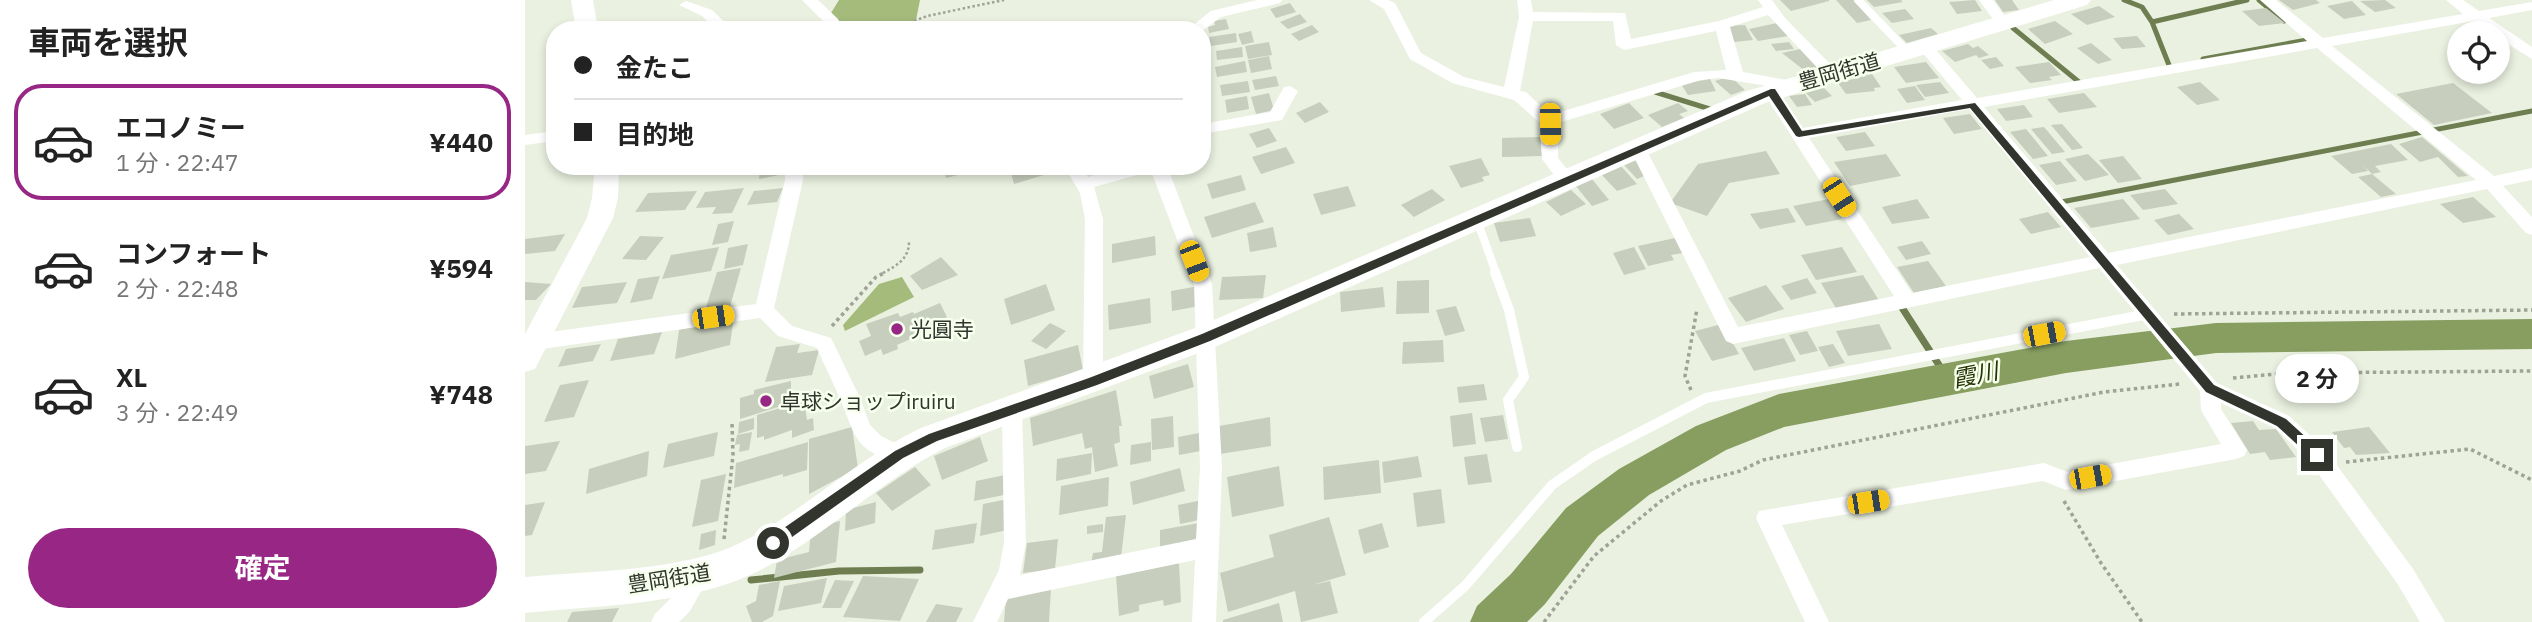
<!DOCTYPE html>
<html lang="ja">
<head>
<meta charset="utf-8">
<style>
  :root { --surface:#fff; --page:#f2f2f2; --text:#222; --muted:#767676; --line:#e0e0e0; --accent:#972685 }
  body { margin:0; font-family:"IBM Plex Sans","Noto Sans JP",sans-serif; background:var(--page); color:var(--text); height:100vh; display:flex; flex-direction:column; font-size:26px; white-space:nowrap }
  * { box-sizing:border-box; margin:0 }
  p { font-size:23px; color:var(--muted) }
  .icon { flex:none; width:38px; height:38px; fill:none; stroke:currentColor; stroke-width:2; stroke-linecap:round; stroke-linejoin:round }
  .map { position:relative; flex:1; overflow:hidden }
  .drawer { display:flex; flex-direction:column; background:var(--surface); width:525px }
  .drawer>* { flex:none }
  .hud { position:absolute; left:21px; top:21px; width:665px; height:154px; border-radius:28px; box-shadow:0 4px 10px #0003; display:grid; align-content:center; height:154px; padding:0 28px; background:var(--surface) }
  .tools { position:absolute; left:1922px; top:21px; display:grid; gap:14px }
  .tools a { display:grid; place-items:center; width:63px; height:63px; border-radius:50%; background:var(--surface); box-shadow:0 4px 10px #0003; font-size:35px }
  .end { position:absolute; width:32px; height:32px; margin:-16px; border:9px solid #32352e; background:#fff; box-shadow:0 0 0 4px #fff }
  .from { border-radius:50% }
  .bubble { position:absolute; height:49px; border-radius:24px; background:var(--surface); box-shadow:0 4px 10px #0003; font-size:23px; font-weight:700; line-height:49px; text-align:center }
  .car { position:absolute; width:21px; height:42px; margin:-21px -10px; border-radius:9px; box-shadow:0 0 5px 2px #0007; background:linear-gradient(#f5c518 24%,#345 0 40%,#f5c518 0 76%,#345 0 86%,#f5c518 0) }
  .hud b { display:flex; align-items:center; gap:24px; height:66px; font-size:26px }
  .hud b+b { border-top:2px solid var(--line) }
  .hud i { width:18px; height:18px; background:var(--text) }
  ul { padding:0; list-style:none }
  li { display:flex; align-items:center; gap:21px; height:116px; margin:0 14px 10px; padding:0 14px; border:4px solid transparent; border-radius:28px }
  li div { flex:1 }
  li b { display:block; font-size:26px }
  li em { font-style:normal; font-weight:700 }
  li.selected { border-color:var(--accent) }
  li>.icon { width:63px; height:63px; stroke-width:1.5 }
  h2 { padding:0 28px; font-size:32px; line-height:84px }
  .primary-button { display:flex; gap:14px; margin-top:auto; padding:14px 28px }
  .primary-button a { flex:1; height:80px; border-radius:42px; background:var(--accent); color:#fff; font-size:28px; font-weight:700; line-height:80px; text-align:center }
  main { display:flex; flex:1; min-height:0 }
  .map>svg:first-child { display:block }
  .forest { fill:#a4bb7c }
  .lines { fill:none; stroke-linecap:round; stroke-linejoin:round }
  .stream-far1 { stroke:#6e7e51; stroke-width:5 }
  .stream { stroke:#6e7e51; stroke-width:7 }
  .river { fill:#879e60; fill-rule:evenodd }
  .building { fill:#c7cebd }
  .path-far1 { stroke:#9ea396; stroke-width:2.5; stroke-dasharray:2.5 2.5; stroke-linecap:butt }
  .path { stroke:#9ea396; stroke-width:3.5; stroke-dasharray:3.5 3.5; stroke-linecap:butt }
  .lane-far1 { stroke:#fff; stroke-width:8 }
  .lane { stroke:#fff; stroke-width:10 }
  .street { fill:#fff; fill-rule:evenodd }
  .secondary { fill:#fff; fill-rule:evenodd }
  .primary { fill:#fff; fill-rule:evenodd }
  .route { fill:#32352e }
  .poi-dot { fill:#972685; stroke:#f7ffed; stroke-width:2.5 }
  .labels { text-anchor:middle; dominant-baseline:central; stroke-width:5; stroke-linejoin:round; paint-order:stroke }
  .street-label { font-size:21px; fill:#32352e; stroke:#f7ffed }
  .poi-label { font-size:21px; fill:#32352e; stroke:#f7ffed; text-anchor:start }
  .water-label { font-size:23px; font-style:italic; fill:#253202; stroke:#f7ffed }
</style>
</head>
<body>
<main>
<section class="drawer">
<h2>車両を選択</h2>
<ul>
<li class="selected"><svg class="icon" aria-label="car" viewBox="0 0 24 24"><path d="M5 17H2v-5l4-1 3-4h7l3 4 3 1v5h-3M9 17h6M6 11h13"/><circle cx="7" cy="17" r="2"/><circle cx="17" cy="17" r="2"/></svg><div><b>エコノミー</b><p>1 分 · 22:47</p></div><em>¥440</em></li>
<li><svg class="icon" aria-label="car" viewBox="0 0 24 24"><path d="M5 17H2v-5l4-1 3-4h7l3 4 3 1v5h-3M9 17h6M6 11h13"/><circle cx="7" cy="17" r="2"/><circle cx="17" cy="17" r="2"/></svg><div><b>コンフォート</b><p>2 分 · 22:48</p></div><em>¥594</em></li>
<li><svg class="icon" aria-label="car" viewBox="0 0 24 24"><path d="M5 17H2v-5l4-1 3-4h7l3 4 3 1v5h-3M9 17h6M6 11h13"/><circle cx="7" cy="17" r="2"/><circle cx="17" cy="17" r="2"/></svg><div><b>XL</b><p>3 分 · 22:49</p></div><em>¥748</em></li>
</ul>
<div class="primary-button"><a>確定</a></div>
</section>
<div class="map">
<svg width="2007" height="622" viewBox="0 0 2007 622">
  <rect width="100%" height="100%" fill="#eaf1e0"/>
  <path class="forest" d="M314 0H395L389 30H323L306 13Z
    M377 277 389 297 320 331 318 325 354 284Z"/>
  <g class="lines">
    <path class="stream-far1" d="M1599 0 1617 7 1627 22 1644 65
      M1734 0 1759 21
      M1627 22 1722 0
      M1488 28 1554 82
      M1678 59 1782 40 1787 43
      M1130 92 1188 110
      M1531 203 2007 111"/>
    <path class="stream" d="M1374 303 1423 379
      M226 580 314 571 395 570"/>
    <path class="river" d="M2007 319V349L1691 353 1541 373 1259 427 1201 450 1124 495 1073 536 1020 604 1002 622H945L952 606 986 574 1041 508 1094 469 1171 426 1254 394 1541 341 1691 323Z"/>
  </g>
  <path class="building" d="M1255 0H1304V1L1266 11Z
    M1311 0H1329L1346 20 1332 23Z
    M1342 0H1376L1378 2 1349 7Z
    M1450 0 1457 11 1432 14 1424 2Z
    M1470 0H1487L1494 10 1478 12Z
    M1754 0H1791L1795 3 1768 10Z
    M1860 0 1871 8 1850 12 1835 1Z
    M1827 1 1841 15 1819 19 1802 6Z
    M765 3 771 12 751 18 745 9Z
    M1574 6 1590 17 1562 25 1546 14Z
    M1741 8 1760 23 1734 26 1717 11Z
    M1380 9 1389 19 1367 23 1357 13Z
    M775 14 782 22 763 29 755 22Z
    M701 19 704 29 684 33 683 27 690 25 689 21Z
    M1530 21 1548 34 1520 44 1503 29Z
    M1252 23 1263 36 1233 41 1224 29Z
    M787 25 794 32 774 41 766 34Z
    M1220 25 1228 40 1209 42 1202 26Z
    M1406 28 1413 34 1382 43 1374 35Z
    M726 31 729 42 717 45 713 34Z
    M711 33 712 42 686 46 684 37Z
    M1612 36 1621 47 1597 49 1588 38Z
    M744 42 747 55 723 59 720 46Z
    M1264 42 1269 49 1251 51 1246 44Z
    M1566 43 1587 60 1573 64 1552 48Z
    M1443 44 1448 48 1453 46 1464 55 1454 58 1451 55 1430 62 1417 51Z
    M717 47 718 57 692 60 691 51Z
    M1275 49 1293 67 1280 71 1257 53Z
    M744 56 747 69 726 73 723 60Z
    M1471 57 1479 66 1465 69 1456 60Z
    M720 61 722 72 692 77 690 67Z
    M1401 62 1414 78 1381 83 1369 67Z
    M1524 62 1536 75 1524 77 1527 80 1505 83 1490 67Z
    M1347 74 1356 87 1349 88 1350 91 1321 94 1313 83Z
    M751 76 754 86 730 90 727 80Z
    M1205 76 1220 90 1206 95 1190 81Z
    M1185 79 1191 91 1163 95 1156 84Z
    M723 81 725 92 697 96 695 85Z
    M1415 82 1424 93 1400 97 1391 85Z
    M1675 82 1695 100 1672 105 1652 87Z
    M1928 83 1967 113 1909 125 1871 94Z
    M1390 86 1400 100 1382 103 1372 89Z
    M1299 88 1307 96 1290 102 1281 93Z
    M744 93 749 110 731 114 726 97Z
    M1559 93 1572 107 1534 113 1522 99Z
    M1280 94 1287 105 1272 107 1264 96Z
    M722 96 724 109 702 113 700 100Z
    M795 102 804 112 780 123 771 113Z
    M1104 103 1119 118 1089 129 1075 114Z
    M1153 103 1163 111 1154 114 1159 118 1137 127 1123 115Z
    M1499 105 1508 117 1481 121 1472 109Z
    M1445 114 1457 129 1429 134 1418 118Z
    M1537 124 1558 148 1547 150 1526 125Z
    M1519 127 1540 152 1527 154 1506 129Z
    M744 128 752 141 732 148 724 134Z
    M1501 129 1523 156 1508 159 1485 132Z
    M1340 132 1350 146 1321 151 1311 137Z
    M1015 137 1017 156 977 157V138Z
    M1897 137 1943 176 1933 177 1913 157 1895 162 1874 144Z
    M1866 144 1883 160 1850 166 1856 172 1847 174 1837 164 1843 171 1827 174 1806 156Z
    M761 147 770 163 736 174 727 157Z
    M1241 151 1255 174 1204 183 1182 216 1145 203 1173 164Z
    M1361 154 1376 176 1325 186 1309 162Z
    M1563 154 1584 175 1560 181 1540 159Z
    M1598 156 1617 179 1593 183 1574 160Z
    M956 158 965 175 957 177 959 181 936 188 924 166Z
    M1110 160 1124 174 1112 179 1099 165Z
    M1535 161 1552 181 1531 185 1514 165Z
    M1095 165 1112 184 1092 191 1075 173Z
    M235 166H260L259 174 234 179Z
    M419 166H464V167L421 178Z
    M484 166H534L535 170 489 184Z
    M1847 174 1871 194 1856 197 1833 177Z
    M716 175 721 190 687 199 682 184Z
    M1067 179 1084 200 1067 206 1050 185Z
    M823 186 831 206 796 215 788 194Z
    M219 188 207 213 187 214 191 207 171 208 180 192Z
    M258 188 252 202 222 205 229 191Z
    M907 189 920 200 889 217 876 205Z
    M1640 189 1653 204 1618 210 1605 195Z
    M1046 190 1061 204 1036 216 1021 202Z
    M172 191 160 210 110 212 123 193Z
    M1948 197 1971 217 1938 223 1915 204Z
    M1304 199 1317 219 1281 226 1268 206Z
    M1392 199 1405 218 1367 224 1357 207Z
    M1598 199 1615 219 1566 228 1549 208Z
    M730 202 739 222 687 238 679 217Z
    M1263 208 1271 222 1235 229 1225 214Z
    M1523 212 1536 227 1506 234 1494 219Z
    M1654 214 1669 229 1643 235 1629 220Z
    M1005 218 1011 236 975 242 969 223Z
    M209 221 203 242 187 245 193 224Z
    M748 227 752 247 725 252 722 233Z
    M40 234 30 251 0 254V239Z
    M115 236 139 237 121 260 97 259Z
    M630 236 631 255 587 263V244Z
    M1150 238 1158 253 1146 255 1149 260 1123 266 1113 246Z
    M1397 241 1406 254 1381 260 1372 247Z
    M223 244 218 265 199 269 203 248Z
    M194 247 186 271 137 279 146 255Z
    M1109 247 1121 269 1099 275 1088 253Z
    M1317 247 1332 272 1291 280 1276 255Z
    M416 257 433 275 397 290 385 276Z
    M1403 261 1421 286 1389 293 1372 267Z
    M216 268 204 310 179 314 192 272Z
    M741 275 738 298 694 300 697 277Z
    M1338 275 1355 302 1312 310 1296 283Z
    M135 276 127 299 105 303 113 279Z
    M1282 278 1292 293 1266 300 1256 286Z
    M904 280V313L871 314 872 281Z
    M0 282 26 284 11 300H0Z
    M102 282 92 303 47 308 57 287Z
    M521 284 530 310 486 325 479 299Z
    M1241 285 1259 309 1221 322 1203 298Z
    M674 286 675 306 647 311 646 291Z
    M858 287 860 307 816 312 815 292Z
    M625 298 626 323 584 330 583 305Z
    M415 303 422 317 397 328 399 333 372 345 373 349 358 355 356 349 340 356 334 341 346 336 341 324 373 313 375 317 388 312 389 314Z
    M931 306 940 331 920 336 911 310Z
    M209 316 205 345 150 359 154 330Z
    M525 323 541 331 521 349 506 341Z
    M1197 324 1214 354 1187 361 1170 331Z
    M1354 324 1367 349 1323 356 1311 331Z
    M1282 331 1293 351 1275 355 1264 335Z
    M137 332 129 354 85 361 93 339Z
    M1259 338 1271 361 1229 371 1216 348Z
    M918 340 919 362 877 364 878 342Z
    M76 344 68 361 33 367 41 349Z
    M275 344 272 353 294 350 287 375 240 382 251 347Z
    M1308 344 1320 363 1304 367 1293 347Z
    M553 345 558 370 503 386 499 360Z
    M663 364 669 387 629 399 624 376Z
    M64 380 49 417 19 422 35 385Z
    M266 381V403L215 419V398L229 394V390Z
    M959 384 962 400 934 403 932 387Z
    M591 390 597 426H594L595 442 589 444 593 466 570 472 567 447 560 449 557 433 508 446 505 418Z
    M279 401 282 420 288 418 289 430 267 438V430L239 440V436L232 438V415Z
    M947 413 951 444 928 447 925 416Z
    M978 415 983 439 960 442 955 418Z
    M648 416 649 447 627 450 626 419Z
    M745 417 746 446 695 454 694 426Z
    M229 418V429L213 434 214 422Z
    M1728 421 1734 430 1751 429 1771 457 1745 460 1740 452 1725 454 1706 423Z
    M327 427 333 468 284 494V439Z
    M1844 427 1865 453 1831 455 1825 447 1819 448 1807 432Z
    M193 432 189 456 138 468 143 444Z
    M227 432 224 450 214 452 215 444 210 445 212 435Z
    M679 432 681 450 654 455 653 437Z
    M455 437 463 461 417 480 409 456Z
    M35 441 21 471 0 474V446Z
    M283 442 282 470 258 477V474L209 488 211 463Z
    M626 442V461L605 465 606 445Z
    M124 451 122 476 61 494 64 469Z
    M567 453 566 474 531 481 532 459Z
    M962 454 967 482 943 485 939 457Z
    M893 456 897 477 859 483 857 462Z
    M854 460 856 493 799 500 798 467Z
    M754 466 759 506 707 517 702 477Z
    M390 467 406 485 367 511 351 493Z
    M655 468 660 491 608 505 605 482Z
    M201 474 193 521 167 527 176 480Z
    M480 475 479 495 449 501 451 481Z
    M584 477 583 506 534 515 536 486Z
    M916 489 920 523 892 527 888 493Z
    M483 499 482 530 455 536 458 504Z
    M673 501 674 520 655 524 653 505Z
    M20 502 7 535 0 536V505Z
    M351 502 350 523 320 531 321 510Z
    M601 515 596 558 566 564 568 553 577 552 581 517Z
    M804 517 821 575 787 585 805 581 813 613 776 622 770 591 703 612 695 573 749 557 744 535Z
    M315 521 311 562 249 578 252 560 284 552 286 528Z
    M452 523 449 543 407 550 410 530Z
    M674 523V546L635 553V530Z
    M857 523 864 547 839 554 833 530Z
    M578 524V532L562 534V526Z
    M191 530 190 545 174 550 176 534Z
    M533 539 530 569 498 573 502 543Z
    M654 563 656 602 639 606 638 600 614 605V611L594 616 591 576Z
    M338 576 394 579 375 621 318 617Z
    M302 578 296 603 253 611 259 586Z
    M310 580 329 581 316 608H297Z
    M255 581 248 616 237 622H227L221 606 231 601 234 585Z
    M526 589 524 622H479L481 598Z
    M754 603 758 622H698V620Z
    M411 604 438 608 431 622H401Z
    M94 608 87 622H42L47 612Z"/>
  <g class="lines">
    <path class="path-far1" d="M366 30 402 16 479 0
      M358 273C371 266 384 259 384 242"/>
    <path class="path" d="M1649 314 2007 310
      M307 326 351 277 361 272
      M1708 378 1762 373 2007 371
      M1166 390 1160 376 1172 309
      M1821 462 1945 449 2007 480
      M1539 501 1576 563 1617 622
      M199 539 208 455 207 423
      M1019 622 1069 556 1136 501 1162 485 1215 471 1238 460 1579 392 1655 384"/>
    <path class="lane-far1" d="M1333 0 1382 51
      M952 220 971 273"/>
    <path class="lane" d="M970 272 984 310 999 377 983 400 992 447
      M899 622 940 586 1027 485 1069 456 1181 398 1623 314"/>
    <path class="street" d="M277 0H293L313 19 318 30H303L301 24Z
      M732 0H757L755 3 696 17 677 31 662 30 686 11Z
      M844 0H863L870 3 896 53 939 77 979 87 994 17 992 0H1006L1008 12 1100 13 1106 39 1194 21 1238 7 1233 0H1247L1260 18 1314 73 1312 76H1300L1243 15 1205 27 1218 72 1273 82 1275 85 1273 88 1267 90 1193 78 1176 80 1033 123V158L1051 180 1042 186 1036 184 1017 159 1015 123 989 100 927 83 885 59 859 9ZM1008 21H1088L1091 45 1099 50 1191 31 1201 70 1169 72 1025 115 1001 92 995 91Z
      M1454 0H1468L1485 23 1483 26H1473Z
      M1735 0H1751L1798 38 1938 14 1921 0H1938L1954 11 2007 2V10L1964 18 2007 47V59L1972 37V33H1967L1948 21 1807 46 1969 176 2007 168V180L1978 186 2007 217V235L2001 233 1962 189 1592 265 1692 383 1764 416 1800 449 1888 569 1920 622H1895L1872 583 1784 461 1750 428 1696 403V409L1722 450 1719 456 1711 459 1541 490 1518 481 1257 525 1304 622H1280L1231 518 1234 511 1519 463 1542 472 1696 444 1676 410 1675 391 1574 268 1208 344 1201 341 1105 149 1107 145H1119L1121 149 1213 327 1369 296 1238 92 1240 88H1252L1278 128 1437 100 1392 46 1400 41 1405 43 1452 98 1782 41ZM1792 48 1951 180 1583 253 1459 107ZM1444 109 1565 257 1387 293 1284 138Z
      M161 1 187 10 208 30H192L177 16 154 5Z
      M765 86 773 91 757 120 677 134V124L745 112 759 87Z
      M30 131V141L0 145V135Z
      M260 166H278V180L249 308 267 326 306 338 336 400 345 425 356 436 382 449 385 455 382 461 374 464C328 448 332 439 315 399 308 382 299 365 292 348L253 336 235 318 10 350 3 347 0 342 3 337 10 334 231 304 260 180Z
      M539 166H556L563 177 601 166H642L687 284 697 468 691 622H667L670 560 483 599 472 622H448L474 570 479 543 477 409 480 403 487 401 494 403 497 409 501 543 495 575 671 539 675 468 669 284 626 171 569 187 578 219V381L575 387 568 389 561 387 558 381 560 219 555 193Z
      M172 566 180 570 184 577 165 611 154 622H126L130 614 149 595 164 570Z"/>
    <path class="secondary" d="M46 0H68L73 30H51Z
      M70 166H94L93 198 88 218 10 369 0 372V334L62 218 67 198Z"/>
    <path class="primary" d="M1529 0H1566L1562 5 1240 103 692 346 420 448C357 480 306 531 243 566 170 606 81 604 0 613V577C64 571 159 571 215 543 280 511 331 459 396 428L670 328 1222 91Z"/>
  </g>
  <path class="route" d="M1246 89H1250L1277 131 1450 103 1689 385 1761 419 1796 451V458H1787L1752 426 1681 392 1445 108 1274 137 1271 136 1244 96 685 341 572 385 412 441 378 458 253 547 248 549 241 543 243 539 370 451 404 434 564 378 677 334Z"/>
  <g class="poi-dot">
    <circle cx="372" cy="329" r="7"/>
    <circle cx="241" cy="401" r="7"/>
  </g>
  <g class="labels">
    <g class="street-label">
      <text transform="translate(1314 71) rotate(-16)">豊岡街道</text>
      <text transform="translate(144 578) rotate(-9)">豊岡街道</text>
    </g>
    <g class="poi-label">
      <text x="386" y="329">光圓寺</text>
      <text x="255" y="401">卓球ショップiruiru</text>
    </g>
    <g class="water-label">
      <text transform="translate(1450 374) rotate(-11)">霞川</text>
    </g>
  </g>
</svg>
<div class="tools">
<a><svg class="icon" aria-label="locate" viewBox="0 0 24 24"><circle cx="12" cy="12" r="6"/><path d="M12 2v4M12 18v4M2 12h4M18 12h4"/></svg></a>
</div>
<i class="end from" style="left:248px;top:543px"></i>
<i class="end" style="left:1792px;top:455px"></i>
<div class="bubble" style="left:1750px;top:354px;width:84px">2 分</div>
<i class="car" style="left:1025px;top:124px;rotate:179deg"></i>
<i class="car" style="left:1314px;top:197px;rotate:147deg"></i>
<i class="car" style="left:669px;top:261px;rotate:159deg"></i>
<i class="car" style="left:188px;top:317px;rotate:82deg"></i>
<i class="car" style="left:1519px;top:334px;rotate:79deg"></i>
<i class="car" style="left:1565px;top:477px;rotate:80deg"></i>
<i class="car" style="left:1343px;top:502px;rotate:81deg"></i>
<div class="hud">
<b><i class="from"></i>金たこ</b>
<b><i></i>目的地</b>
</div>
</div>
</main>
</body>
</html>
